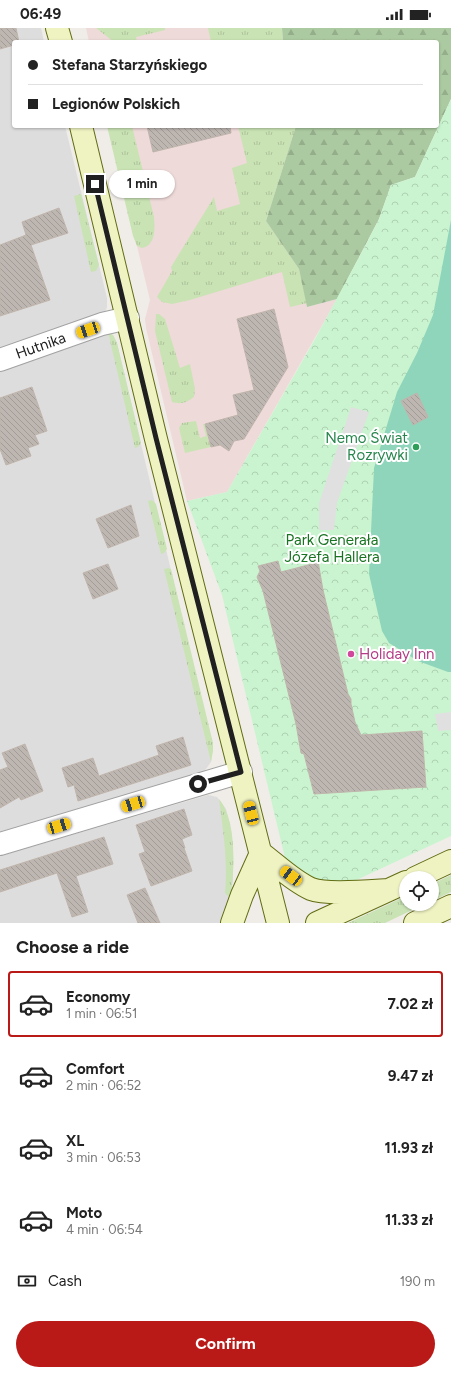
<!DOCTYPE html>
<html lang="en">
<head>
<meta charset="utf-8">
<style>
  :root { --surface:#fff; --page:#f2f2f2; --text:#222; --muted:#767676; --line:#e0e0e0; --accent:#b91a17 }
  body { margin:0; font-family:Figtree,sans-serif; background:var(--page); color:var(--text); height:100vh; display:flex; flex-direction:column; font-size:15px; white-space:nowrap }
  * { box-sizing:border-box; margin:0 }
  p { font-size:13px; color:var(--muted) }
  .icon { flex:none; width:22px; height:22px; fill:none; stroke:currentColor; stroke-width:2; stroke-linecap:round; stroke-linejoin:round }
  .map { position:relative; height:895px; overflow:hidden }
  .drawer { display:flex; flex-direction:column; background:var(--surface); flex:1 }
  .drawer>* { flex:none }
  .banner { position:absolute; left:12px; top:12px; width:427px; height:88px; border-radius:4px; box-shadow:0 1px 3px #0004; display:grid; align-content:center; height:88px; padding:0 16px; background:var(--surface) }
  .controls { position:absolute; left:399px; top:843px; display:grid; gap:8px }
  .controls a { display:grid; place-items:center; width:40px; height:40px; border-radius:50%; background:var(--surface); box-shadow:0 1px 3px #0004; font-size:20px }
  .end { position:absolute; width:18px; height:18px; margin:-9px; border:5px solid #202020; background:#fff; box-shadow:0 0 0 2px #fff }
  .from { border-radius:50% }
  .bubble { position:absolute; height:28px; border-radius:14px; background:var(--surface); box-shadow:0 1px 3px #0004; font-size:13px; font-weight:700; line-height:28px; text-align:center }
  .car { position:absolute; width:12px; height:24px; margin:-12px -6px; border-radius:5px; box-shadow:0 0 3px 1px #0007; background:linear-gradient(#f5c518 24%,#345 0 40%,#f5c518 0 76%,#345 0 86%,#f5c518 0) }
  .banner b { display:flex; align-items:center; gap:14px; height:38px; font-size:15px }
  .banner b+b { border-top:1px solid var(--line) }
  .banner i { width:10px; height:10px; background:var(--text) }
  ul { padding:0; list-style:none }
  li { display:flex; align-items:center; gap:12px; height:66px; margin:0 8px 6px; padding:0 8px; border:2px solid transparent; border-radius:4px }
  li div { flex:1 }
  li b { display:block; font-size:15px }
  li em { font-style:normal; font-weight:700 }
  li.selected { border-color:var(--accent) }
  li>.icon { width:36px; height:36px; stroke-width:1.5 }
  h2 { padding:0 16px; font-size:18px; line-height:48px }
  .pay { display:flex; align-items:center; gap:10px; height:44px; padding:0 16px; font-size:15px }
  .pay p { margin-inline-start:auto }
  .primary-button { display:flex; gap:8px; margin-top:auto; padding:8px 16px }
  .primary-button a { flex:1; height:46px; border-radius:24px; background:var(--accent); color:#fff; font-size:16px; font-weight:700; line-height:46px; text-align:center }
  .status { display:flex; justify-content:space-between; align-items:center; height:28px; padding:0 20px; background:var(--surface); direction:ltr }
  .status svg { height:11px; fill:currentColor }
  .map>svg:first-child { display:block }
  .residential { fill:#dedddd }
  .commercial { fill:#eedad9 }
  .grass { fill:url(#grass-tufts) }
  .forest { fill:url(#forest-firs) }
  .park { fill:url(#park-crowns) }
  .pitch { fill:#8fd5bb }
  .parking { fill:#e0e0e0 }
  .building { fill:url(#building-back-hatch); stroke:#c0b5ac }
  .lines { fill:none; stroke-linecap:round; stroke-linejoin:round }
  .street-casing { stroke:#a1a1a1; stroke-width:24 }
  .secondary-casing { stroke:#616c12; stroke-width:24 }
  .street { stroke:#fff; stroke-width:22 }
  .secondary { stroke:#eff3c2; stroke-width:22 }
  .route { stroke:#202020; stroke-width:5 }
  .leisure-dot { fill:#2e9e5b; stroke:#fff; stroke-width:1.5 }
  .hotel-dot { fill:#d1479c; stroke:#fff; stroke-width:1.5 }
  .labels { text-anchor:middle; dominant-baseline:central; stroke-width:4; stroke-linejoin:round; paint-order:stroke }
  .street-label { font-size:15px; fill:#202020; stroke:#fff }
  .leisure-label { font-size:15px; fill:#27864d; stroke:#fff; text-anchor:end }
  .park-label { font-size:15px; fill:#197422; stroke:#fff }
  .hotel-label { font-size:15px; fill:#b23c85; stroke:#fff; text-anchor:start }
</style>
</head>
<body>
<div class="status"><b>06:49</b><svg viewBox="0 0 49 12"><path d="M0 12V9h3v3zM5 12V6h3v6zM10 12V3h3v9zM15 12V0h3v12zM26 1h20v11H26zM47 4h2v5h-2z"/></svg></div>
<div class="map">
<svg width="451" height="895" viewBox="0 0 451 895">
  <defs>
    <pattern id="grass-tufts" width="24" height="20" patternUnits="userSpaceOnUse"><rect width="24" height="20" fill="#cae3b4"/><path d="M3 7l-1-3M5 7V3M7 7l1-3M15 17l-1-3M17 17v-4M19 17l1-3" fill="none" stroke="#adc29a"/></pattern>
    <pattern id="forest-firs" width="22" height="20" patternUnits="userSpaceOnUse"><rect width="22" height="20" fill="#accaa1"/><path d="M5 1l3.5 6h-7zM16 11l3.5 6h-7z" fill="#94ad8a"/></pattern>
    <pattern id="park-crowns" width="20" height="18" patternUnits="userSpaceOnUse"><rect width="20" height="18" fill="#caf4cf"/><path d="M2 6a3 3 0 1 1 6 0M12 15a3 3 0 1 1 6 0" fill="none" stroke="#add1b1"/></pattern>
    <pattern id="building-back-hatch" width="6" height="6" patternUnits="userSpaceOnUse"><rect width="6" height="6" fill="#bdb6b1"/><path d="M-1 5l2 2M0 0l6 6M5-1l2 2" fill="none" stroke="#a29c98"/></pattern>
  </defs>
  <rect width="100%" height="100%" fill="#f0ede8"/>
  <path class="residential" d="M0 0H41L44 14H14V98H65L107 270V279L104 286 106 304 113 307 117 315 213 719 211 734 203 745 0 806Z
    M208 767 217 769 226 781 231 802 233 821V852L230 870 222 895H0V828Z"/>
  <path class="commercial" d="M86 0H217L221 14H89Z
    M108 98H242L266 193 299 241 307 279 337 271 227 464 187 473 146 300 145 291 150 272Z"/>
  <path class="grass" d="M96 0H165V2L136 9 137 14H114Z
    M208 0H282L283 14H211Z
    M107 98H132L154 189C155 200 156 217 142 220L137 218 133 208Z
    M238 98H296L266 193 299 241 307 275 290 279 282 244 190 272 172 276 162 274 157 269 172 243 171 239 214 169 217 183 240 176 232 140 247 135Z
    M81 166 99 237 96 243 91 244 74 168Z
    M156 286H159L165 291 180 340 190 336 195 361 194 369C187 374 182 377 172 374L155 303Z
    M108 304 113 307 117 315 141 415 138 419 135 420Z
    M196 393 200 410 206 408 203 396H205L209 415 215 418 185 425 179 400 182 395Z
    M152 472 156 476 167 521 164 525 161 526 148 473Z
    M168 540 171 541 213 715V723L211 734 164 541Z
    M219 771C237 792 235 843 230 870L225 865C228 833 223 802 219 771Z
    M451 847V864L432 873V856Z
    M406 868V876H425L385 895H348Z"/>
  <path class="forest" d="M282 0H451V71L415 149 391 157 379 191 337 271 307 279 299 241 266 193 296 98H437V14H283Z"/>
  <path class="park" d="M451 71V808L350 855 320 857 294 841 285 830 222 567 187 473 227 464 315 311 363 222 379 191 391 157 415 149Z"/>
  <path class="pitch" d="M451 192V644H448L418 633 389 615 382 603 369 546 374 440 397 364 417 325 433 287Z"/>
  <path class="parking" d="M351 379 369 384 337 475 334 502H319V475Z
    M451 684V702L438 703 435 686Z"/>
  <path class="building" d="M0 0H16L19 14H14V17L0 21Z
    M147 98H230L231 105 153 124Z
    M59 180 68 205 31 217 50 272 0 288V217L26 207 22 194Z
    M274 281 288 339 244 411 234 413 229 423 220 417 211 419 205 396 238 387 233 367 254 362 237 291Z
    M32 359 47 403 35 407 39 416 28 420 31 428 6 437 0 421V370Z
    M417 365 428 389 413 397 401 373Z
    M131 477 139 508 108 520 96 491Z
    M278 533 281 544 308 537 318 533 323 562 348 666 351 671V676L355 694 361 707 422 703 426 759 314 766 304 726 301 725 296 696 263 563 257 549 260 543 258 538Z
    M108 536 118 561 93 571 83 545Z
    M183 709 191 737 78 773 74 757 68 759 62 740 93 730 99 748 159 727 156 718Z
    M25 716 43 763 21 772 19 769 0 780V742L8 739 2 725Z
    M184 781 192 807 182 811 185 820H184L192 843 151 858 139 826 145 824 136 797Z
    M104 809 113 836 76 848 88 884 72 889 57 845 0 864V842Z
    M145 860 160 895H138L127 867Z"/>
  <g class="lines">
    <g class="street-casing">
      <g id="street">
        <path id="s1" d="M0 332 102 296 128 290"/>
        <path d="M0 816 241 744"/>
      </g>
    </g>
    <g class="secondary-casing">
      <path id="secondary" d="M57 0 61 14
        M81 98 156 411 278 895
        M261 825C277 837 293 853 311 861 326 867 371 863 388 862
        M415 850 451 833
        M232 895 242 867 261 825
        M317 895 406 854
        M415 895 451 878"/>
    </g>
    <use href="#street" class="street"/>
    <use href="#secondary" class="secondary"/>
  </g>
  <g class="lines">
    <path class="route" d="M95 156 156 410 241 744 198 756"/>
  </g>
  <circle class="leisure-dot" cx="416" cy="419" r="4"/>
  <circle class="hotel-dot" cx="351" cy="626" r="4"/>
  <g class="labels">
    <g class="street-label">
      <text stroke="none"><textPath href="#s1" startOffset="43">Hutnika</textPath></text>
    </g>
    <g class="leisure-label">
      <text x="408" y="410">Nemo Świat<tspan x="408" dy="17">Rozrywki</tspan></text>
    </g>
    <g class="park-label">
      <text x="332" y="512">Park Generała<tspan x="332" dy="17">Józefa Hallera</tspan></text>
    </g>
    <g class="hotel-label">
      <text x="359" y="626">Holiday Inn</text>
    </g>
  </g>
</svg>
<div class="controls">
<a><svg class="icon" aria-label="locate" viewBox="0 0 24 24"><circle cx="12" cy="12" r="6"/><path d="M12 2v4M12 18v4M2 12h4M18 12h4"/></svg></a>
</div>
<i class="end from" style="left:198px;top:756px"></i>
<i class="end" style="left:95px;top:156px"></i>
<div class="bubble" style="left:109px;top:142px;width:66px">1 min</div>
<i class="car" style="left:88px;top:302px;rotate:251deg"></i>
<i class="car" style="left:133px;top:776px;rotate:253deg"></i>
<i class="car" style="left:251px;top:785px;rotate:346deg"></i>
<i class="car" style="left:59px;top:798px;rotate:73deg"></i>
<i class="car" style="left:291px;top:848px;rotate:307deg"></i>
<div class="banner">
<b><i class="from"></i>Stefana Starzyńskiego</b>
<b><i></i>Legionów Polskich</b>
</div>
</div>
<section class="drawer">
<h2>Choose a ride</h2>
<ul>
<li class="selected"><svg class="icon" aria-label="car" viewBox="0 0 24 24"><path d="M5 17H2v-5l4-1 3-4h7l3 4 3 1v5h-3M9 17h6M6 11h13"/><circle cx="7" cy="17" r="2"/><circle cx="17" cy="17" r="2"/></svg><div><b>Economy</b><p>1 min · 06:51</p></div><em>7.02 zł</em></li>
<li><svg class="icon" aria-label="car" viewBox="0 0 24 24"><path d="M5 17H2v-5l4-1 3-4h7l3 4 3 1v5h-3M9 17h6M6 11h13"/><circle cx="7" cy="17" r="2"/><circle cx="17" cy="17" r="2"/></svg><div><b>Comfort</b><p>2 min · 06:52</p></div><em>9.47 zł</em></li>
<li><svg class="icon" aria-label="car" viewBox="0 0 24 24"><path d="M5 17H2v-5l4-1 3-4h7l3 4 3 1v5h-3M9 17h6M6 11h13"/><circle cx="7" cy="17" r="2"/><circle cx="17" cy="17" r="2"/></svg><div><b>XL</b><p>3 min · 06:53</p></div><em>11.93 zł</em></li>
<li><svg class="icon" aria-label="car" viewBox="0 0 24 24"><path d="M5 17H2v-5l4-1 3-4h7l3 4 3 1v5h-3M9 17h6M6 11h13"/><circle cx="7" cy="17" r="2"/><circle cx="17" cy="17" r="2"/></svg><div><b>Moto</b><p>4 min · 06:54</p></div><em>11.33 zł</em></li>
</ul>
<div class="pay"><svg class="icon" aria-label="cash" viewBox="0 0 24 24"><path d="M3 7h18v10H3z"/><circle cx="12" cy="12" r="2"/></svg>Cash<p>190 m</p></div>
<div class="primary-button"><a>Confirm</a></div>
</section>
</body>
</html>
